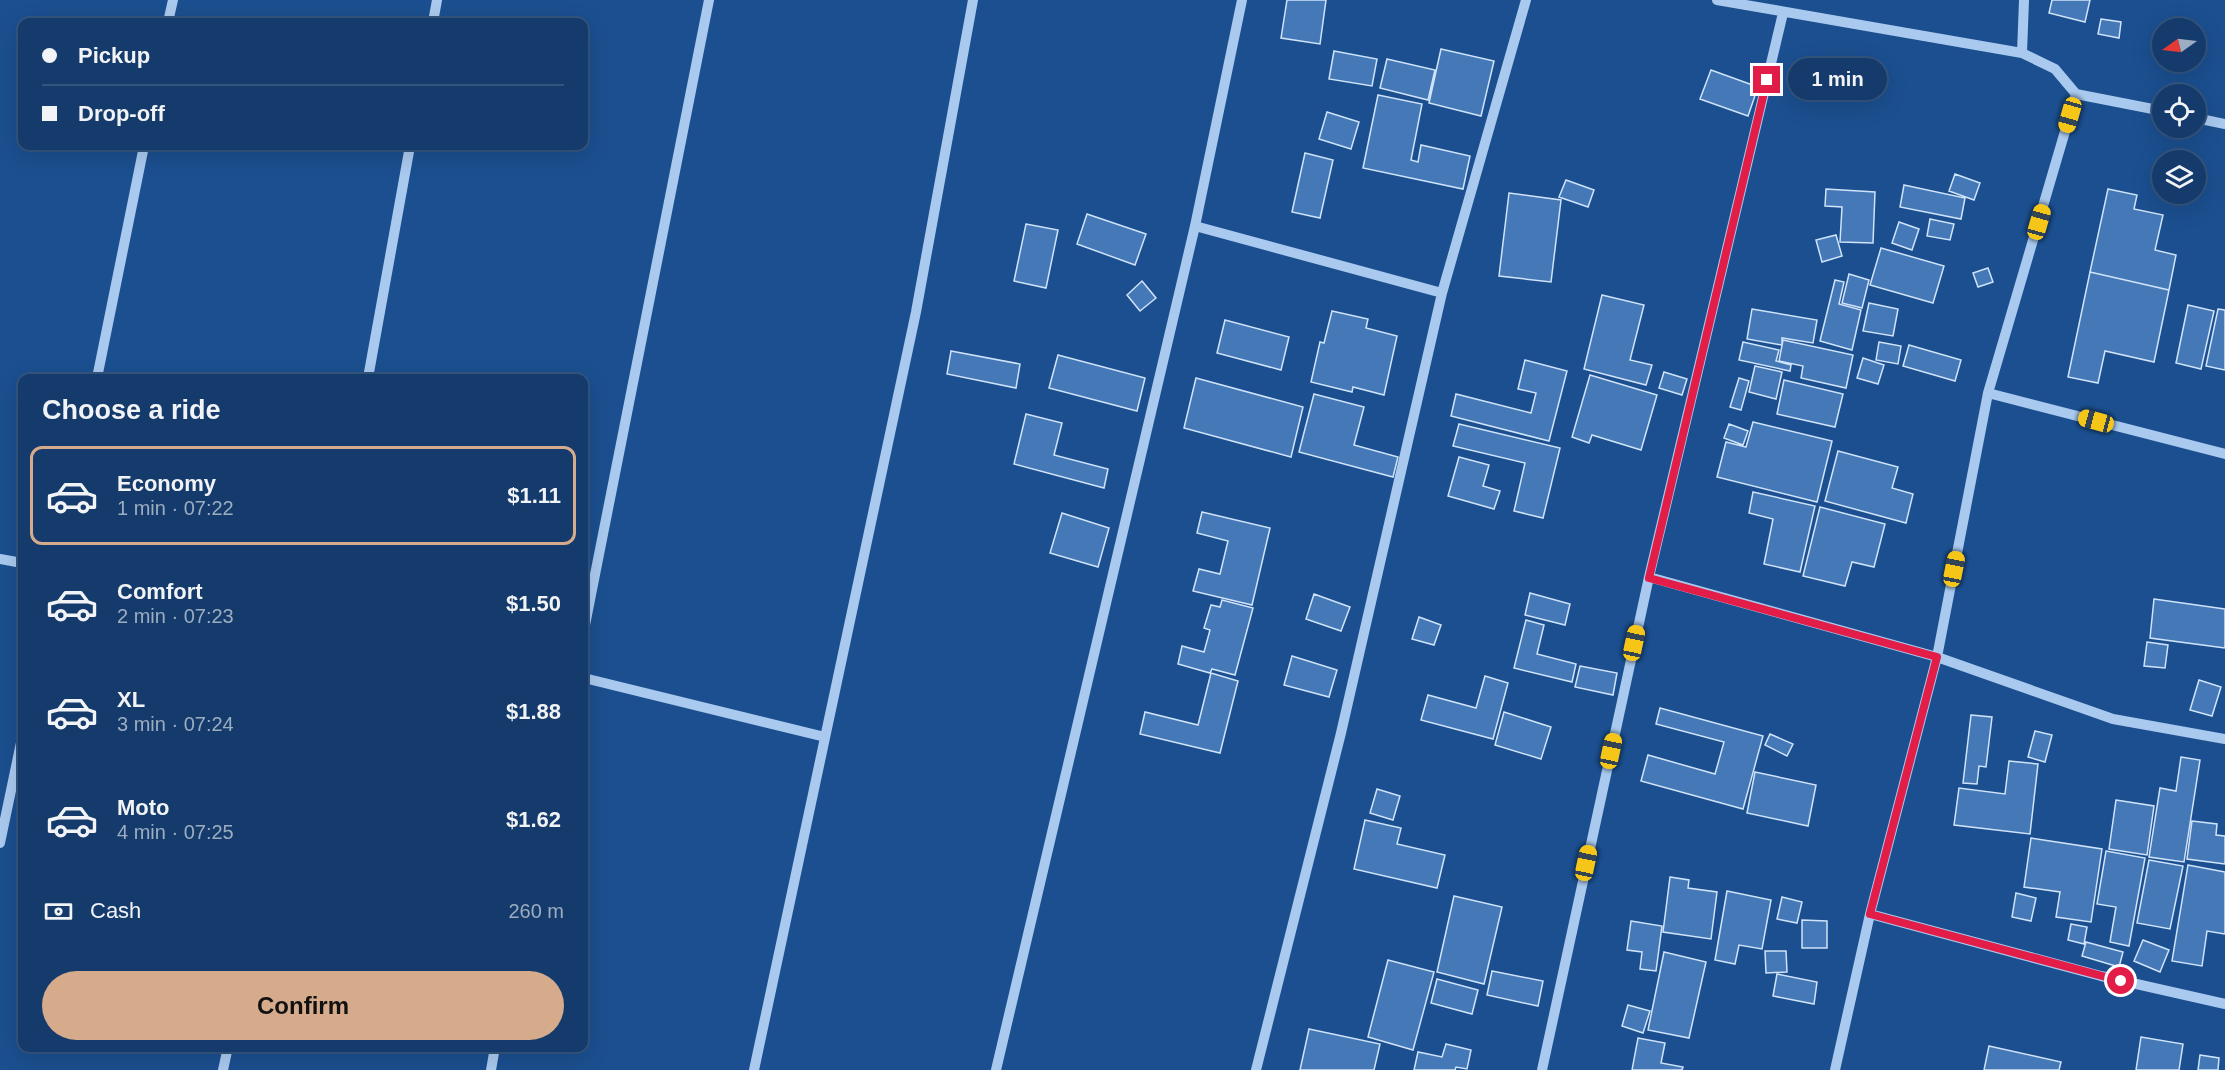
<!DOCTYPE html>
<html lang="en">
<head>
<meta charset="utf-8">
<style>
  :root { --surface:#143b6b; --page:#214673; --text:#f1f3f6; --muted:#9dadc1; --line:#33557e; --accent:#d6ab8b }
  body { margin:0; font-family:Helvetica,sans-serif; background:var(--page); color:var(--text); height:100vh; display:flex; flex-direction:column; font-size:22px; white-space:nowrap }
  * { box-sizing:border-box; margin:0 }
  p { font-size:20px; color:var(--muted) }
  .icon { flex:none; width:33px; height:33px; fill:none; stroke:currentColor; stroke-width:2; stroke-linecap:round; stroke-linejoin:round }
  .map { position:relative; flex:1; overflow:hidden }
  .side { position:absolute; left:18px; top:374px; width:570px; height:678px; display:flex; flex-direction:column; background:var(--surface); border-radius:12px; box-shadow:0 6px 24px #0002,0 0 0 2px var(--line) }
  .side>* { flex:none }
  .guide { position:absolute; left:18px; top:18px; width:570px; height:132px; border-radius:12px; box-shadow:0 6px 24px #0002,0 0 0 2px var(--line); display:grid; align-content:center; height:132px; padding:0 24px; background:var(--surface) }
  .needle { width:39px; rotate:256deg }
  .buttons { position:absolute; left:2152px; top:18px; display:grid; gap:12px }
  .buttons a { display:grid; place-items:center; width:54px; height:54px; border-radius:50%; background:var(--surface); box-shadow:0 6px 24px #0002,0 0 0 2px var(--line); font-size:30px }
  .end { position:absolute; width:27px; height:27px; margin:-14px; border:8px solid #e11d48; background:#fff; box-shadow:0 0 0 3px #fff }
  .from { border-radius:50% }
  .bubble { position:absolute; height:42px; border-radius:21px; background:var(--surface); box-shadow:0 6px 24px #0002,0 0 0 2px var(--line); font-size:20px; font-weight:800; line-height:42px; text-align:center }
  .car { position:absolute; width:18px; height:36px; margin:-18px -9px; border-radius:8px; box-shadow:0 0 4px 2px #0007; background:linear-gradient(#f5c518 24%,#345 0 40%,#f5c518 0 76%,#345 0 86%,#f5c518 0) }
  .guide b { display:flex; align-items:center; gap:21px; height:57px; font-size:22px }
  .guide b+b { border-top:2px solid var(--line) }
  .guide i { width:15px; height:15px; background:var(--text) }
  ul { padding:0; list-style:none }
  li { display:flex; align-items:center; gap:18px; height:99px; margin:0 12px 9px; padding:0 12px; border:3px solid transparent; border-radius:12px }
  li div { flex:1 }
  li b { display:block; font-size:22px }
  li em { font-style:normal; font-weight:800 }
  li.on { border-color:var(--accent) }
  li>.icon { width:54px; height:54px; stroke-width:1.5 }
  h2 { padding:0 24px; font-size:27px; line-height:72px }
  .pay { display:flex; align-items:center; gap:15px; height:66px; padding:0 24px; font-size:22px }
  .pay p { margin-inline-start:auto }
  .button { display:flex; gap:12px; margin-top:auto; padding:12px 24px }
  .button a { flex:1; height:69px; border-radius:36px; background:var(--accent); color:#111; font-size:24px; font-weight:800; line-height:69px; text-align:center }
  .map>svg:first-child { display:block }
  .building { fill:#4478b7; stroke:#cfe3fa; stroke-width:1.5 }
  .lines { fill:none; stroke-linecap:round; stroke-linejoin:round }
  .minor { stroke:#a9c9ee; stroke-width:10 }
  .route { stroke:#e11d48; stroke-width:8 }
</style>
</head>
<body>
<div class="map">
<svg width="2225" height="1070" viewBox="0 0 2225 1070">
  <rect width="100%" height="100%" fill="#1b4f8f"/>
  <path class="building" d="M1287 0H1326L1320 44 1281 38Z
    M2052 0H2090L2085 22 2049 13Z
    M2101 19 2121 22 2119 38 2098 34Z
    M1441 49 1494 61 1481 116 1429 103Z
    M1334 51 1377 59 1372 86 1329 79Z
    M1387 59 1435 70 1428 100 1380 88Z
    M1711 70 1758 87 1748 116 1700 99Z
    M1378 95 1422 104 1411 160 1418 162 1421 145 1470 156 1463 189 1363 168Z
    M1327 112 1359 122 1351 149 1319 139Z
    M1305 153 1333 160 1320 218 1292 212Z
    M1955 174 1980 183 1974 200 1949 191Z
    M1566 180 1594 190 1588 207 1559 197Z
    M1904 185 1965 198 1961 219 1900 207Z
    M1826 189 1875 192 1873 243 1840 242 1842 207 1825 206Z
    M2108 189 2137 195 2134 209 2163 215 2155 250 2176 255 2169 290 2090 272Z
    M1509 193 1561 200 1551 282 1499 276Z
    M1087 214 1146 234 1135 265 1077 244Z
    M1930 219 1954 224 1950 240 1927 236Z
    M1899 222 1919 229 1912 250 1892 243Z
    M1026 224 1058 230 1046 288 1014 281Z
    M1836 235 1842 256 1822 262 1816 240Z
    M1881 248 1944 266 1933 303 1870 285Z
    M1988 268 1993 282 1978 287 1973 273Z
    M2090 272 2169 290 2154 362 2105 351 2098 383 2068 377Z
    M1849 274 1869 280 1862 308 1842 303Z
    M1835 280 1844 282 1839 304 1861 310 1852 350 1820 341Z
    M1142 281 1156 298 1140 311 1127 295Z
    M1602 295 1644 305 1630 360 1652 365 1646 385 1584 369Z
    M1869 303 1898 309 1893 336 1863 331Z
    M2188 305 2214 311 2201 369 2176 363Z
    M1752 309 1817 320 1813 343 1782 338V345L1747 339Z
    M2218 309 2225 310V370L2206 366Z
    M1332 311 1368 319 1366 328 1397 336 1384 395 1353 387 1352 392 1311 382 1320 342 1324 343Z
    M1225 320 1289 337 1281 370 1217 353Z
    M1783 340 1853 355 1846 388 1801 378 1803 366 1779 361Z
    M1743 342 1779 350 1776 361 1791 365 1790 371 1739 360Z
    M1879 342 1901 346 1898 364 1876 360Z
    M1909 345 1961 360 1955 381 1903 366Z
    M951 351 1020 364 1016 388 947 374Z
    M1058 355 1145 378 1137 411 1049 388Z
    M1863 358 1884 365 1878 384 1857 378Z
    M1525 360 1567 371 1549 441 1451 416 1456 394 1531 413 1536 393 1518 389Z
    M1755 366 1782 372 1776 399 1749 392Z
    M1664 372 1687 379 1682 395 1659 388Z
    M1590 375 1657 395 1641 450 1592 435 1589 443 1572 437Z
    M1196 378 1303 407 1291 457 1184 428Z
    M1739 378 1749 381 1741 410 1730 407Z
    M1784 380 1843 394 1835 427 1777 414Z
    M1314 394 1364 407 1354 445 1398 457 1393 477 1299 452Z
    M1026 414 1062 423 1054 455 1108 469 1104 488 1014 464Z
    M1753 422 1832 441 1817 502 1717 477 1726 442 1746 447Z
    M1459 424 1560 448 1543 518 1514 511 1525 463 1453 446Z
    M1729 424 1748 431 1743 445 1724 438Z
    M1838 451 1898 467 1892 488 1913 494 1906 523 1825 501Z
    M1459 457 1489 465 1483 486 1500 491 1494 509 1448 496Z
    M1753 492 1815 506 1800 572 1764 564 1773 519 1749 513Z
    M1820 507 1885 524 1874 567 1852 562 1845 586 1803 576Z
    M1202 512 1270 528 1252 605 1193 591 1199 569 1220 574 1228 541 1197 533Z
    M1062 513 1109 528 1098 567 1050 553Z
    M1530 593 1570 604 1565 625 1525 615Z
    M1314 594 1350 607 1341 631 1306 619Z
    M2154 599 2225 609V648L2150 638Z
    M1222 600 1253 608 1235 675 1212 669 1210 673 1178 664 1182 646 1204 652 1210 630 1204 628 1211 605 1220 607Z
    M1419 617 1441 625 1434 645 1412 639Z
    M1526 620 1544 625 1537 654 1576 664 1572 682 1514 668Z
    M2147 642 2168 645 2165 668 2144 666Z
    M1292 656 1337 670 1329 697 1284 685Z
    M1580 666 1617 673 1613 695 1575 687Z
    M1211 673 1238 681 1220 753 1140 734 1145 712 1198 725Z
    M1485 676 1508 683 1493 739 1421 720 1428 695 1476 708Z
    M2199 680 2221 687 2212 716 2190 710Z
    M1660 708 1763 736 1743 809 1641 781 1648 755 1715 774 1724 742 1656 724Z
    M1504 712 1551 727 1541 759 1495 745Z
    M1971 715 1992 717 1986 767 1979 766 1977 784 1963 783Z
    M2035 731 2052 735 2045 762 2028 757Z
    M1770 734 1793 744 1787 756 1765 745Z
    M2181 757 2200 760 2184 862 2149 857 2160 788 2176 791Z
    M2009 761 2038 764 2030 834 1954 825 1959 788 2005 794Z
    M1755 772 1816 785 1808 826 1747 813Z
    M1377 789 1400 796 1393 820 1370 813Z
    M2116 800 2154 806 2147 855 2109 849Z
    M1365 820 1401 828 1397 844 1445 855 1437 888 1354 869Z
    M2192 821 2217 824 2216 835 2225 836V864L2187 859Z
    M2031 838 2102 849 2091 922 2056 917 2060 892 2024 887Z
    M2106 851 2145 858 2129 946 2110 942 2116 907 2097 904Z
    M2149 860 2183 866 2170 929 2137 923Z
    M2188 865 2225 872V934L2207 931 2202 966 2172 961Z
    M1670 877 1689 880 1688 888 1717 892 1711 939 1663 932Z
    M1727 891 1771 900 1762 949 1739 945 1735 964 1715 960Z
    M2016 893 2036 898 2031 921 2012 917Z
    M1454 896 1502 907 1484 984 1437 972Z
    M1782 897 1802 902 1797 923 1777 919Z
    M1802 920 1827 921V948H1802Z
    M1631 921 1662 926 1656 971 1640 969 1642 952 1627 950Z
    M2071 924 2087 927 2084 944 2068 940Z
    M2143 940 2169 950 2160 972 2134 961Z
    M2086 942 2123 952 2119 967 2082 956Z
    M1765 951H1786L1787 972 1766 973Z
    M1664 952 1706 962 1689 1038 1648 1030Z
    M1388 960 1434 972 1413 1050 1368 1037Z
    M1492 971 1543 981 1538 1006 1487 995Z
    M1777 974 1817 982 1814 1004 1773 996Z
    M1437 979 1478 990 1472 1014 1431 1003Z
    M1628 1005 1650 1011 1643 1033 1622 1026Z
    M1309 1029 1380 1044 1374 1070H1300Z
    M2141 1037 2183 1044 2179 1070H2136Z
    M1638 1038 1665 1043 1661 1063 1683 1067 1682 1070H1632Z
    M1446 1044 1471 1050 1467 1069 1456 1067 1455 1070H1414L1418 1052 1442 1057Z
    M1989 1046 2061 1062 2059 1070H1984Z
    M2200 1055 2219 1058 2218 1070H2198Z"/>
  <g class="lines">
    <path class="minor" d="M1717 0 2022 53 2055 69 2076 94 2163 111
      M168 22 173 0
      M433 22 437 0
      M2022 53 2024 0
      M2196 118 2225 124
      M1195 226 1442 293
      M97 378 144 146
      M368 378 410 146
      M1988 393 2225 454
      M0 559 22 563
      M1649 577 1937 657 2113 719 2225 739
      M584 630 709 0
      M584 678 825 737
      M0 843 22 738
      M1870 914 2101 976 2225 1004
      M223 1070 228 1047
      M491 1070 495 1047
      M754 1070 916 312 973 0
      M996 1070 1195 226 1242 0
      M1256 1070 1341 733 1442 293 1526 0
      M1542 1070 1649 577 1783 13
      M1835 1070 1870 914 1937 657 1988 393 2076 94"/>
  </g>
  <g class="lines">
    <path class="route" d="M1767 80 1649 578 1937 657 1870 914 2121 981"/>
  </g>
</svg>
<div class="buttons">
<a><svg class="needle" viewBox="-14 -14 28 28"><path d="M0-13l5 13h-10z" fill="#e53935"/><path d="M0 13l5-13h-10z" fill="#9dadc1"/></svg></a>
<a><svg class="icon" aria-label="locate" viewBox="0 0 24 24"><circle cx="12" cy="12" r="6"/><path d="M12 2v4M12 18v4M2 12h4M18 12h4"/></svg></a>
<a><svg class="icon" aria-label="layers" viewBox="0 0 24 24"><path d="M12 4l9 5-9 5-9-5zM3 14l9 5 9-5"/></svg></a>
</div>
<i class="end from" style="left:2121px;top:981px"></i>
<i class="end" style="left:1767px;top:80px"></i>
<div class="bubble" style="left:1788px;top:58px;width:99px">1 min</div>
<i class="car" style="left:2070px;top:115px;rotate:196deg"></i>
<i class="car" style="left:2039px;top:222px;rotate:16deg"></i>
<i class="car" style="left:2096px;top:421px;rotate:285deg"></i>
<i class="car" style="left:1954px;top:569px;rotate:11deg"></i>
<i class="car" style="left:1634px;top:643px;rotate:12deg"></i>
<i class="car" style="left:1611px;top:751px;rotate:12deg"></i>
<i class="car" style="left:1586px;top:863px;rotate:12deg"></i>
<div class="guide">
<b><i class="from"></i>Pickup</b>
<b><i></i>Drop-off</b>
</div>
<section class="side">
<h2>Choose a ride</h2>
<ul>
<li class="on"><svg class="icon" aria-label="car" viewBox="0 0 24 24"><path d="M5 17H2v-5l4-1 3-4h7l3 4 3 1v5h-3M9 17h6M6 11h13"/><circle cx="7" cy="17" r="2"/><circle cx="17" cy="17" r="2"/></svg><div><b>Economy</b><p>1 min · 07:22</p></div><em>$1.11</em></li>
<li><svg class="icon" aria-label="car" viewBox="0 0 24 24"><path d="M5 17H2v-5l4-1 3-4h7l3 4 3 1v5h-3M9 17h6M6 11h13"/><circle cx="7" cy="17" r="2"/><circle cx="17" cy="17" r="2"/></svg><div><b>Comfort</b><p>2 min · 07:23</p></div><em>$1.50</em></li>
<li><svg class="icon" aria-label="car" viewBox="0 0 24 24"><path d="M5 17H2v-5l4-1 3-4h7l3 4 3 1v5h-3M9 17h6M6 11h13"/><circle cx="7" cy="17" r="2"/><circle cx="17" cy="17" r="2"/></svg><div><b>XL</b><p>3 min · 07:24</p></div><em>$1.88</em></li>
<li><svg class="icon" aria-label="car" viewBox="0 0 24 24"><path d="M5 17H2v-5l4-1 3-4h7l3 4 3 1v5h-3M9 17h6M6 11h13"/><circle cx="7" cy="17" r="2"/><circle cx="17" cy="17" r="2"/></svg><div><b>Moto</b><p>4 min · 07:25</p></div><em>$1.62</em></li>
</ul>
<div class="pay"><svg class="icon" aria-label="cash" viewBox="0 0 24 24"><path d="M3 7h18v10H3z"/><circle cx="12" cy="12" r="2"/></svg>Cash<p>260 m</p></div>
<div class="button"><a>Confirm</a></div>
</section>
</div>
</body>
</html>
